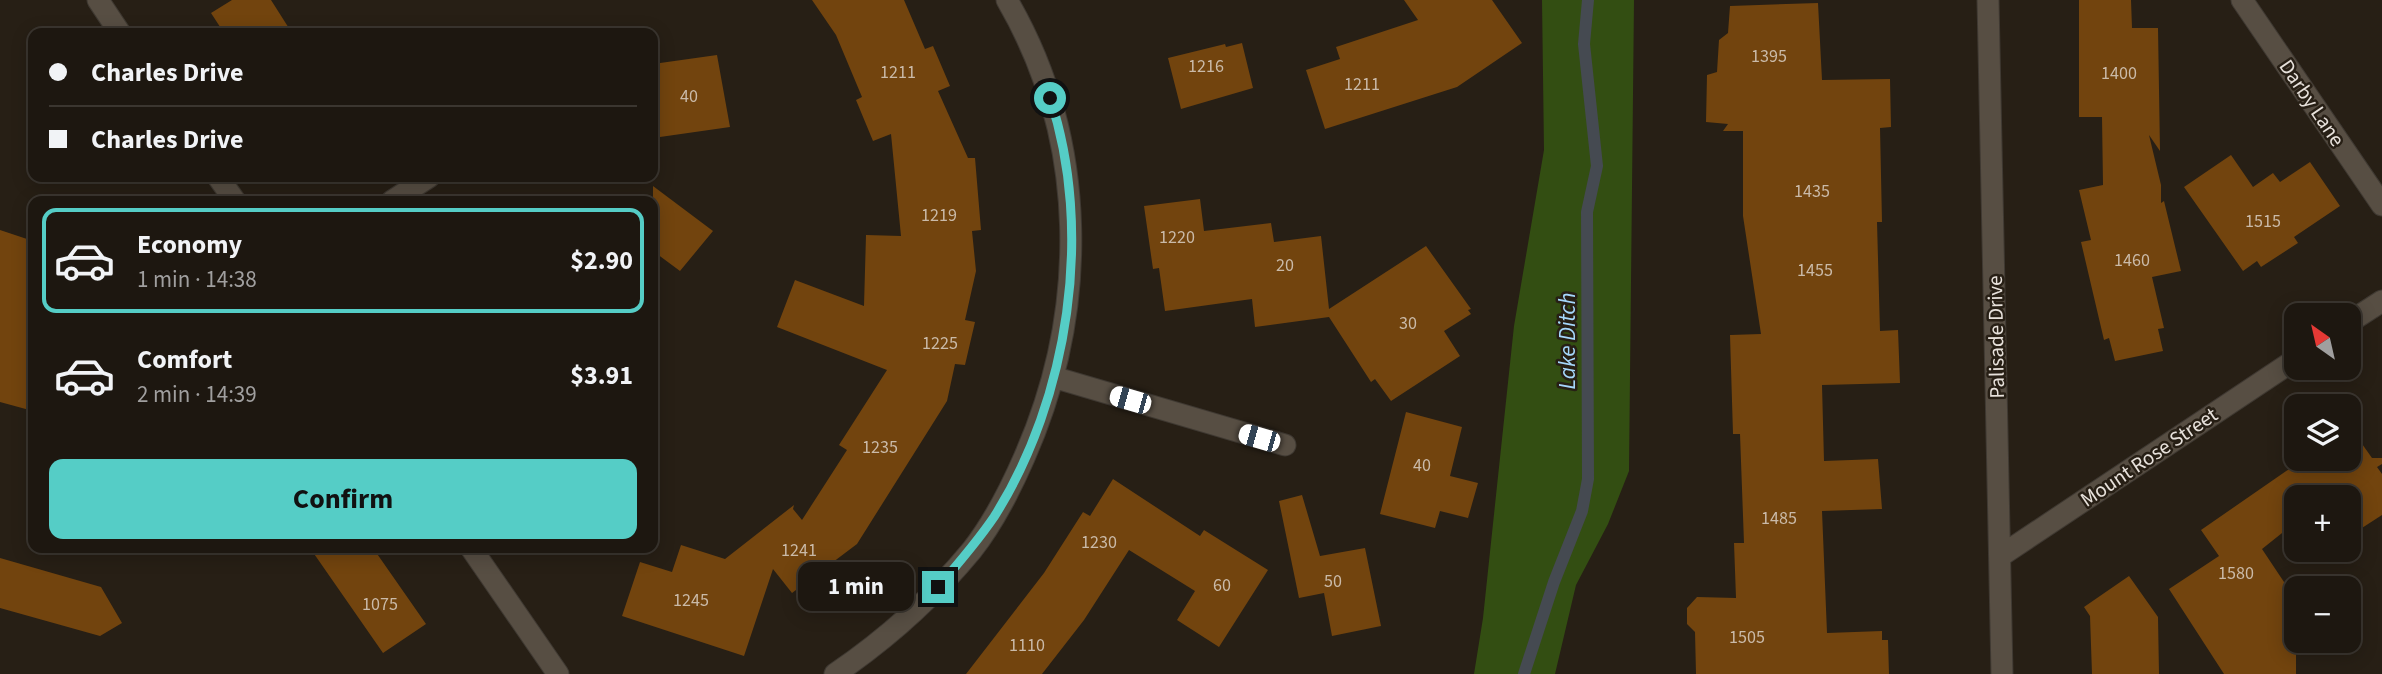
<!DOCTYPE html>
<html lang="en">
<head>
<meta charset="utf-8">
<style>
  :root { --surface:#1d1710; --page:#252019; --text:#f1f3f6; --muted:#a09f9f; --line:#3b3630; --accent:#55cdc6 }
  body { margin:0; font-family:"Source Sans 3",sans-serif; background:var(--page); color:var(--text); height:100vh; display:flex; flex-direction:column; font-size:26px; white-space:nowrap }
  * { box-sizing:border-box; margin:0 }
  p { font-size:23px; color:var(--muted) }
  .icon { flex:none; width:38px; height:38px; fill:none; stroke:currentColor; stroke-width:2; stroke-linecap:round; stroke-linejoin:round }
  .map { position:relative; flex:1; overflow:hidden }
  .panel { position:absolute; left:28px; top:196px; width:630px; height:357px; display:flex; flex-direction:column; background:var(--surface); border-radius:14px; box-shadow:0 4px 18px #0003,0 0 0 2px var(--line) }
  .panel>* { flex:none }
  .banner { position:absolute; left:28px; top:28px; width:630px; height:154px; border-radius:14px; box-shadow:0 4px 18px #0003,0 0 0 2px var(--line); display:grid; align-content:center; height:154px; padding:0 21px; background:var(--surface) }
  .needle { width:46px; rotate:326deg }
  .fabs { position:absolute; left:2284px; top:303px; display:grid; gap:14px }
  .fabs a { display:grid; place-items:center; width:77px; height:77px; border-radius:14px; background:var(--surface); box-shadow:0 4px 18px #0003,0 0 0 2px var(--line); font-size:35px }
  .end { position:absolute; width:32px; height:32px; margin:-16px; border:9px solid #55cdc6; background:#111; box-shadow:0 0 0 4px #111 }
  .from { border-radius:50% }
  .bubble { position:absolute; height:49px; border-radius:14px; background:var(--surface); box-shadow:0 4px 18px #0003,0 0 0 2px var(--line); font-size:23px; font-weight:700; line-height:49px; text-align:center }
  .car { position:absolute; width:21px; height:42px; margin:-21px -10px; border-radius:9px; box-shadow:0 0 5px 2px #0007; background:linear-gradient(#fff 24%,#345 0 40%,#fff 0 76%,#345 0 86%,#fff 0) }
  .banner b { display:flex; align-items:center; gap:24px; height:66px; font-size:26px }
  .banner b+b { border-top:2px solid var(--line) }
  .banner i { width:18px; height:18px; background:var(--text) }
  ul { padding:12px 0 0; list-style:none }
  li { display:flex; align-items:center; gap:21px; height:105px; margin:0 14px 10px; padding:0 7px; border:4px solid transparent; border-radius:14px }
  li div { flex:1 }
  li b { display:block; font-size:26px }
  li em { font-style:normal; font-weight:700 }
  li.active { border-color:var(--accent) }
  li>.icon { width:63px; height:63px; stroke-width:1.5 }
  .primary-button { display:flex; gap:14px; margin-top:auto; padding:14px 21px }
  .primary-button a { flex:1; height:80px; border-radius:14px; background:var(--accent); color:#111; font-size:28px; font-weight:700; line-height:80px; text-align:center }
  .map>svg:first-child { display:block }
  .forest { fill:#334e12 }
  .lines { fill:none; stroke-linecap:round; stroke-linejoin:round }
  .stream { stroke:#454a51; stroke-width:12 }
  .building { fill:#72440e }
  .service-casing { stroke:#3f3932; stroke-width:23 }
  .minor-casing { stroke:#3f3932; stroke-width:23 }
  .service { stroke:#574e43; stroke-width:21 }
  .minor { stroke:#574e43; stroke-width:21 }
  .route { stroke:#55cdc6; stroke-width:9 }
  .labels { text-anchor:middle; dominant-baseline:central; stroke-width:5; stroke-linejoin:round; paint-order:stroke }
  .number-label { font-size:18px; fill:#cabaa8 }
  .street-label { font-size:21px; fill:#e7e1db; stroke:#271f15 }
  .water-label { font-size:23px; font-style:italic; fill:#a5d7fb; stroke:#271f15 }
</style>
</head>
<body>
<div class="map">
<svg width="2382" height="674" viewBox="0 0 2382 674">
  <rect width="100%" height="100%" fill="#271f15"/>
  <path class="forest" d="M1542 0H1634L1629 471 1608 524 1576 585 1555 674H1474L1483 618 1514 326 1544 150Z"/>
  <g class="lines">
    <path class="stream" d="M1524 674 1554 582 1582 511 1588 479 1587 212 1597 166 1584 44 1588 0"/>
  </g>
  <path class="building" d="M232 0H271L292 33H224L211 13Z
    M812 0H904L925 49 933 46 950 86 938 91 968 158H975L981 230 972 231 976 271 965 320 975 322 965 365 955 364 947 401 857 544 792 593 773 569 744 656 622 616 640 562 672 572 681 545 725 559 794 505 793 509 802 520 847 450 839 445 887 370 777 327 795 280 864 306 866 235 901 236 891 134 873 141 856 100 862 97 836 35Z
    M1404 0H1492L1522 43 1457 87 1325 129 1306 70 1340 59 1336 47 1418 20Z
    M2079 0H2131L2132 28H2158L2160 151 2149 135 2161 185V203L2164 201 2181 271 2152 277 2164 328 2158 329 2163 351 2115 361 2109 338 2104 340 2081 242 2091 240 2079 190 2103 185 2102 117H2079Z
    M1818 3 1822 80 1890 79 1891 127 1880 128 1882 222H1877L1880 331 1898 330 1900 383 1822 385 1824 461 1878 459 1882 509 1822 511 1827 633 1882 631V640H1888L1889 674H1696L1695 632 1687 624V608L1697 597 1736 598 1734 543H1744L1740 434H1733L1730 335 1761 334 1743 216V131H1723L1728 124 1706 122 1707 75 1717 72 1719 40 1728 33 1730 6Z
    M1242 43 1253 88 1181 109 1168 58 1221 45 1225 44 1226 47Z
    M717 55 730 127 653 138V64Z
    M2231 155 2253 187 2273 173 2280 182 2310 162 2340 206 2294 237 2298 243 2261 267 2257 261 2243 271 2184 187Z
    M653 186 713 231 680 271 653 251Z
    M1200 199 1204 231 1271 223 1274 242 1321 236 1329 309 1426 246 1471 309 1468 310 1471 314 1444 331 1460 356 1391 401 1375 379 1371 382 1329 317 1255 327 1252 299 1165 311 1159 268 1153 269 1144 206Z
    M0 230 33 241V411L0 402Z
    M1406 412 1462 427 1450 476 1478 483 1468 518 1440 511 1435 528 1380 514Z
    M2348 424 2372 458H2382V464L2377 467 2382 474V515L2348 537V487L2333 497H2296V522L2262 549 2296 600V674H2224L2169 589 2219 556 2201 530 2305 458H2348Z
    M1113 479 1200 536 1204 530 1268 570 1219 647 1177 620 1195 591 1129 550 1084 620 1042 674H966L1044 573 1083 512 1090 516Z
    M1302 495 1320 556 1365 548 1381 626 1332 636 1324 593 1299 598 1279 501Z
    M310 548H373L426 624 383 653Z
    M0 558 101 587 122 623 100 636 0 608Z
    M2129 576 2158 617 2159 674H2092L2090 616 2084 607Z"/>
  <g class="lines">
    <g class="service-casing">
      <path id="service" d="M2242 0 2382 205"/>
    </g>
    <g class="minor-casing">
      <path id="minor" d="M98 0 120 33
        M1988 0 2002 674
        M218 177 235 201
        M392 201 429 177
        M2348 323 2382 301
        M1053 377 1285 445
        M471 548 558 674
        M2002 555 2296 359
        M835 674C885 640 934 596 972 550 994 522 1010 490 1024 458 1089 311 1089 141 1007 0"/>
    </g>
    <use href="#service" class="service"/>
    <use href="#minor" class="minor"/>
  </g>
  <g class="lines">
    <path class="route" d="M938 587C958 564 977 542 994 517 1069 399 1094 230 1050 98"/>
  </g>
  <g class="labels">
    <g class="number-label">
      <text x="1769" y="56">1395</text>
      <text x="1206" y="66">1216</text>
      <text x="898" y="72">1211</text>
      <text x="2119" y="73">1400</text>
      <text x="1362" y="84">1211</text>
      <text x="689" y="96">40</text>
      <text x="1812" y="191">1435</text>
      <text x="939" y="215">1219</text>
      <text x="2263" y="221">1515</text>
      <text x="1177" y="237">1220</text>
      <text x="2132" y="260">1460</text>
      <text x="1285" y="265">20</text>
      <text x="1815" y="270">1455</text>
      <text x="1408" y="323">30</text>
      <text x="940" y="343">1225</text>
      <text x="880" y="447">1235</text>
      <text x="1422" y="465">40</text>
      <text x="1779" y="518">1485</text>
      <text x="1099" y="542">1230</text>
      <text x="799" y="550">1241</text>
      <text x="2236" y="573">1580</text>
      <text x="1333" y="581">50</text>
      <text x="1222" y="585">60</text>
      <text x="691" y="600">1245</text>
      <text x="380" y="604">1075</text>
      <text x="1747" y="637">1505</text>
      <text x="1027" y="645">1110</text>
    </g>
    <g class="street-label">
      <text transform="translate(2312 103) rotate(56)">Darby Lane</text>
      <text transform="translate(1996 337) rotate(-91)">Palisade Drive</text>
      <text transform="translate(2149 457) rotate(-34)">Mount Rose Street</text>
    </g>
    <g class="water-label">
      <text transform="translate(1567 341) rotate(-90)">Lake Ditch</text>
    </g>
  </g>
</svg>
<div class="fabs">
<a><svg class="needle" viewBox="-14 -14 28 28"><path d="M0-13l5 13h-10z" fill="#e53935"/><path d="M0 13l5-13h-10z" fill="#a09f9f"/></svg></a>
<a><svg class="icon" aria-label="layers" viewBox="0 0 24 24"><path d="M12 4l9 5-9 5-9-5zM3 14l9 5 9-5"/></svg></a>
<a>+</a>
<a>−</a>
</div>
<i class="end from" style="left:1050px;top:98px"></i>
<i class="end" style="left:938px;top:587px"></i>
<div class="bubble" style="left:798px;top:562px;width:116px">1 min</div>
<i class="car" style="left:1130px;top:400px;rotate:286deg"></i>
<i class="car" style="left:1259px;top:438px;rotate:286deg"></i>
<div class="banner">
<b><i class="from"></i>Charles Drive</b>
<b><i></i>Charles Drive</b>
</div>
<section class="panel">
<ul>
<li class="active"><svg class="icon" aria-label="car" viewBox="0 0 24 24"><path d="M5 17H2v-5l4-1 3-4h7l3 4 3 1v5h-3M9 17h6M6 11h13"/><circle cx="7" cy="17" r="2"/><circle cx="17" cy="17" r="2"/></svg><div><b>Economy</b><p>1 min · 14:38</p></div><em>$2.90</em></li>
<li><svg class="icon" aria-label="car" viewBox="0 0 24 24"><path d="M5 17H2v-5l4-1 3-4h7l3 4 3 1v5h-3M9 17h6M6 11h13"/><circle cx="7" cy="17" r="2"/><circle cx="17" cy="17" r="2"/></svg><div><b>Comfort</b><p>2 min · 14:39</p></div><em>$3.91</em></li>
</ul>
<div class="primary-button"><a>Confirm</a></div>
</section>
</div>
</body>
</html>
